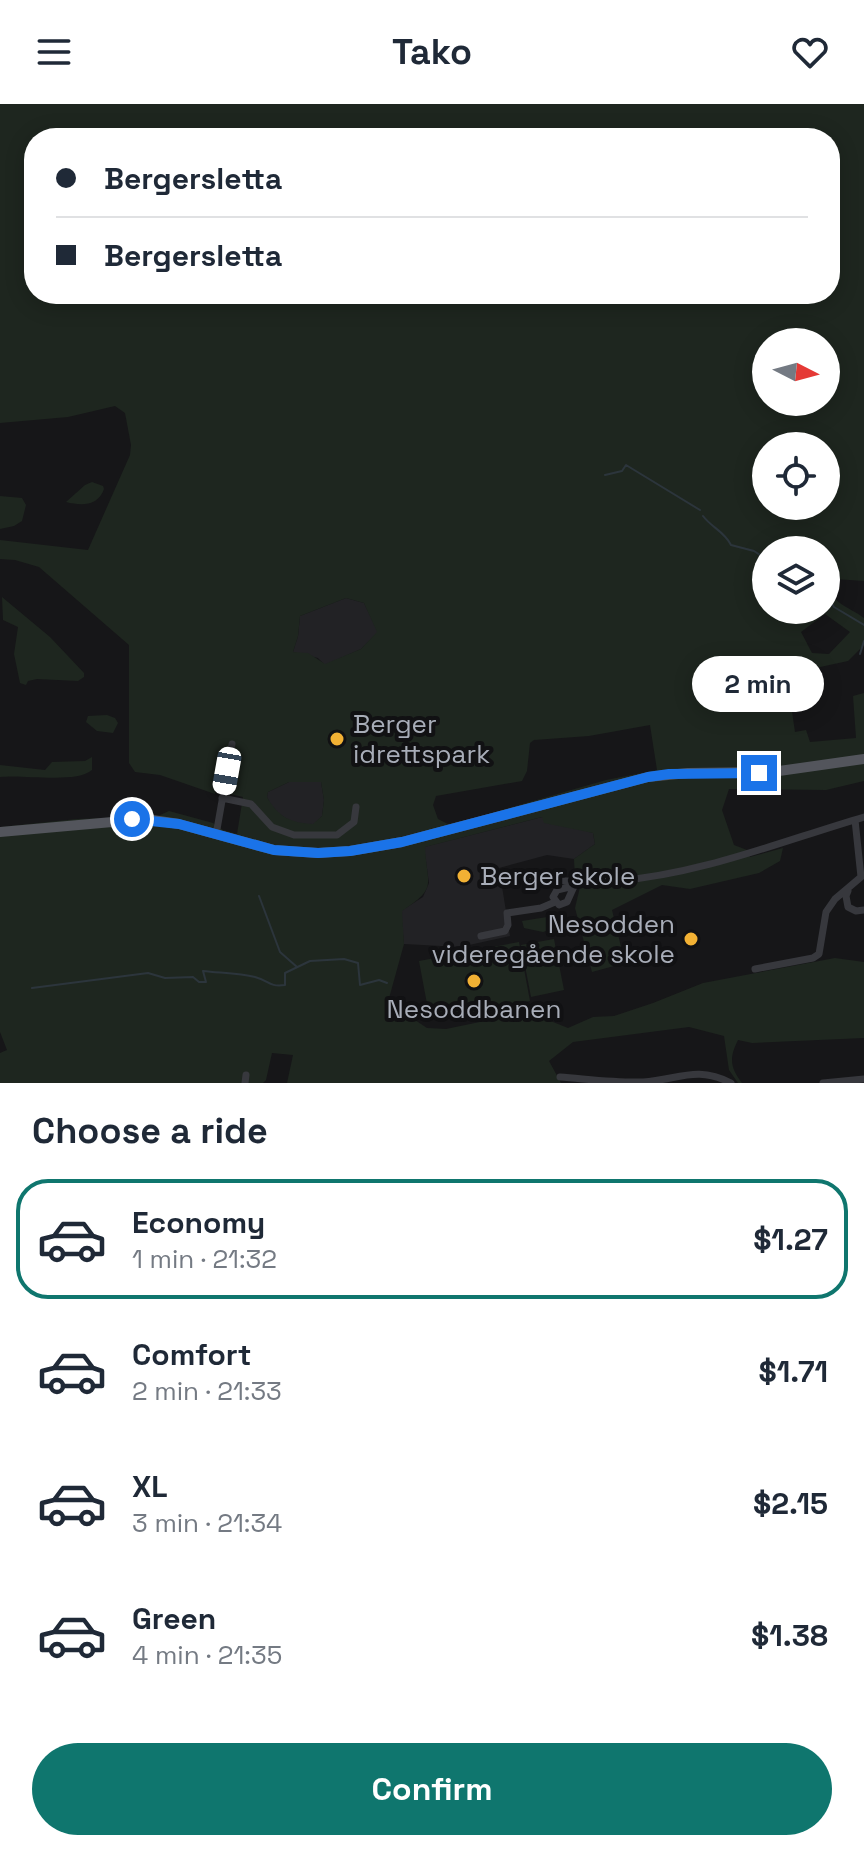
<!DOCTYPE html>
<html lang="en">
<head>
<meta charset="utf-8">
<style>
  :root { --surface:#fff; --page:#f6f6f7; --text:#1f2937; --muted:#747a83; --line:#e0e1e3; --accent:#0f766e }
  body { margin:0; font-family:"Space Grotesk",sans-serif; background:var(--page); color:var(--text); height:100vh; display:flex; flex-direction:column; font-size:30px; white-space:nowrap }
  * { box-sizing:border-box; margin:0 }
  p { font-size:26px; color:var(--muted) }
  .icon { flex:none; width:44px; height:44px; fill:none; stroke:currentColor; stroke-width:2; stroke-linecap:round; stroke-linejoin:round }
  .map { position:relative; height:979px; overflow:hidden }
  .drawer { display:flex; flex-direction:column; background:var(--surface); flex:1 }
  .drawer>* { flex:none }
  .guide { position:absolute; left:24px; top:24px; width:816px; height:176px; border-radius:32px; box-shadow:0 4px 20px #0003; display:grid; align-content:center; height:176px; padding:0 32px; background:var(--surface) }
  .needle { width:52px; rotate:96deg }
  .controls { position:absolute; left:752px; top:224px; display:grid; gap:16px }
  .controls a { display:grid; place-items:center; width:88px; height:88px; border-radius:50%; background:var(--surface); box-shadow:0 4px 20px #0003; font-size:40px }
  .end { position:absolute; width:36px; height:36px; margin:-18px; border:10px solid #1a73e8; background:#fff; box-shadow:0 0 0 4px #fff }
  .from { border-radius:50% }
  .bubble { position:absolute; height:56px; border-radius:28px; background:var(--surface); box-shadow:0 4px 20px #0003; font-size:26px; font-weight:700; line-height:56px; text-align:center }
  .car { position:absolute; width:24px; height:48px; margin:-24px -12px; border-radius:10px; box-shadow:0 0 6px 2px #0007; background:linear-gradient(#fff 24%,#345 0 40%,#fff 0 76%,#345 0 86%,#fff 0) }
  .guide b { display:flex; align-items:center; gap:28px; height:76px; font-size:30px }
  .guide b+b { border-top:2px solid var(--line) }
  .guide i { width:20px; height:20px; background:var(--text) }
  ul { padding:0; list-style:none }
  li { display:flex; align-items:center; gap:24px; height:120px; margin:0 16px 12px; padding:0 16px; border:4px solid transparent; border-radius:32px }
  li div { flex:1 }
  li b { display:block; font-size:30px }
  li em { font-style:normal; font-weight:700 }
  li.selected { border-color:var(--accent) }
  li>.icon { width:72px; height:72px; stroke-width:1.5 }
  h2 { padding:0 32px; font-size:36px; line-height:96px }
  .button { display:flex; gap:16px; margin-top:auto; padding:16px 32px }
  .button a { flex:1; height:92px; border-radius:48px; background:var(--accent); color:#fff; font-size:32px; font-weight:700; line-height:92px; text-align:center }
  header { display:flex; justify-content:space-between; align-items:center; height:104px; padding:0 32px; background:var(--surface); font-size:36px; font-weight:700 }
  .map>svg:first-child { display:block }
  .built { fill:#222225 }
  .green { fill:#1e261f; fill-rule:evenodd }
  .lines { fill:none; stroke-linecap:round; stroke-linejoin:round }
  .stream { stroke:#2c353c; stroke-width:2 }
  .minor { stroke:#37383d; stroke-width:7 }
  .primary { stroke:#53555c; stroke-width:10 }
  .route { stroke:#1a73e8; stroke-width:10 }
  .poi-dot { fill:#f2b134; stroke:#111113; stroke-width:3 }
  .labels { text-anchor:middle; dominant-baseline:central; stroke-width:8; stroke-linejoin:round; paint-order:stroke }
  .poi-label { font-size:26px; fill:#a8adb8; stroke:#111113; text-anchor:start }
</style>
</head>
<body>
<header><svg class="icon" aria-label="menu" viewBox="0 0 24 24"><path d="M4 6h16M4 12h16M4 18h16"/></svg>Tako<svg class="icon" aria-label="heart" viewBox="0 0 24 24"><path d="M12 20l-8-8c-3-5 5-10 8-4 3-6 11-1 8 4z"/></svg></header>
<div class="map">
<svg width="864" height="979" viewBox="0 0 864 979">
  <rect width="100%" height="100%" fill="#161618"/>
  <path class="built" d="M346 494 364 499 378 528 361 545 325 561 318 554 293 548 298 532 300 512Z
    M289 678H321L324 696 322 712 313 721 294 719 274 707 267 693 268 688Z
    M542 713 593 729 595 740 574 755 547 751 499 764 510 832 460 843 404 840 401 807 423 793 429 779 424 743Z"/>
  <path class="green" d="M0 0H864V477L835 475C820 496 851 503 864 514V541L848 557 797 568 796 576 788 580 795 628 806 626 810 638 856 634 853 592 864 589V677L826 686 729 685 722 706 734 741 747 746 750 753 783 744 780 757 759 769 690 785 662 781 612 806 625 859 592 868 575 804 580 783 575 774 574 755 595 740 593 729 544 719 542 713 425 743C427 782 438 783 402 807L404 840 388 898 427 924 446 925 528 908 568 924 593 913 614 912 653 899 703 879 835 854 864 858V934L752 939 738 936C729 954 730 963 742 979H738L729 966 724 932 689 923 573 938 549 957 561 979H287L293 951 272 949 266 976 263 979H0V949L7 946 0 928V723L77 715 158 712 169 707 213 719 223 726 237 730 243 693 225 689 229 670 221 667 215 690 160 671 135 668 129 659V541L39 463 15 456 0 455V436L88 446 130 351 131 341 125 309 115 302 68 313 0 319ZM34 34H830V190H34ZM766 238H826V298H766ZM766 342H826V402H766ZM766 446H826V506H766ZM346 494 364 499 377 528 361 545 325 560 308 549 293 548 298 532 300 512ZM825 510 850 528 829 550 812 549 801 528ZM650 621 657 666 606 676 478 713 448 720 438 715 433 701 436 692 522 677 527 667 530 639 534 636 589 632ZM289 678H321L324 696 322 712 313 720C291 719 278 713 267 693L268 688Z
    M92 378 103 382 104 385C98 402 82 402 66 398L85 381Z
    M0 392 22 394 26 401 22 417 14 422 0 425Z
    M2 493 50 533 84 569V573L78 577 37 575 28 577 26 581 20 579 14 550 18 523 3 516Z
    M107 611 115 614 118 619 113 629 97 627 86 618 88 612Z
    M92 653V666C76 680 23 670 0 673V661L45 666 52 658 85 657Z
    M550 810 560 812 562 821 543 828 524 824 522 817 547 813Z
    M554 835 564 886 531 893 521 841Z
    M519 838 530 897 430 916 419 857Z"/>
  <g class="lines">
    <path class="stream" d="M605 371 622 367 626 361 700 406
      M703 412C712 424 724 427 731 441L754 447 766 455
      M826 490 834 503 864 521
      M860 550 864 537
      M259 792 280 848 297 863
      M32 884 148 869 165 874 193 873 199 878H206L203 867C220 869 239 869 255 873 270 877 268 883 285 881V869L310 857 344 855 358 859 360 881 379 876 387 879"/>
    <path class="minor" d="M222 694 251 700 272 723 294 731H337L354 718 356 703
      M216 731 232 640
      M507 771C543 775 580 780 616 777 702 770 782 737 864 713
      M574 782 557 786 553 793 559 801 567 798 576 778
      M848 787 846 792 848 803 856 807 864 806
      M481 832 505 827 508 821 507 809 541 804 555 798
      M755 865 813 854 819 850 826 808 835 795 861 773 855 716
      M560 973C587 975 616 979 643 978 678 976 696 961 731 979
      M245 979 246 971
      M823 979 864 975"/>
    <path class="primary" d="M0 728 146 715 179 720 274 746 318 749 350 747 402 738 648 673 688 669 772 668 864 655"/>
  </g>
  <g class="lines">
    <path class="route" d="M132 715 179 720 274 746 318 749 350 747 402 738 648 673 669 670 759 669"/>
  </g>
  <g class="poi-dot">
    <circle cx="337" cy="635" r="8"/>
    <circle cx="464" cy="772" r="8"/>
    <circle cx="691" cy="835" r="8"/>
    <circle cx="474" cy="877" r="8"/>
  </g>
  <g class="labels">
    <g class="poi-label">
      <text x="353" y="620">Berger<tspan x="353" dy="30">idrettspark</tspan></text>
      <text x="480" y="772">Berger skole</text>
      <text x="675" y="820" text-anchor="end">Nesodden<tspan x="675" dy="30">videregående skole</tspan></text>
      <text x="474" y="905" text-anchor="middle">Nesoddbanen</text>
    </g>
  </g>
</svg>
<div class="controls">
<a><svg class="needle" viewBox="-14 -14 28 28"><path d="M0-13l5 13h-10z" fill="#e53935"/><path d="M0 13l5-13h-10z" fill="#747a83"/></svg></a>
<a><svg class="icon" aria-label="locate" viewBox="0 0 24 24"><circle cx="12" cy="12" r="6"/><path d="M12 2v4M12 18v4M2 12h4M18 12h4"/></svg></a>
<a><svg class="icon" aria-label="layers" viewBox="0 0 24 24"><path d="M12 4l9 5-9 5-9-5zM3 14l9 5 9-5"/></svg></a>
</div>
<i class="end from" style="left:132px;top:715px"></i>
<i class="end" style="left:759px;top:669px"></i>
<div class="bubble" style="left:692px;top:552px;width:132px">2 min</div>
<i class="car" style="left:227px;top:667px;rotate:190deg"></i>
<div class="guide">
<b><i class="from"></i>Bergersletta</b>
<b><i></i>Bergersletta</b>
</div>
</div>
<section class="drawer">
<h2>Choose a ride</h2>
<ul>
<li class="selected"><svg class="icon" aria-label="car" viewBox="0 0 24 24"><path d="M5 17H2v-5l4-1 3-4h7l3 4 3 1v5h-3M9 17h6M6 11h13"/><circle cx="7" cy="17" r="2"/><circle cx="17" cy="17" r="2"/></svg><div><b>Economy</b><p>1 min · 21:32</p></div><em>$1.27</em></li>
<li><svg class="icon" aria-label="car" viewBox="0 0 24 24"><path d="M5 17H2v-5l4-1 3-4h7l3 4 3 1v5h-3M9 17h6M6 11h13"/><circle cx="7" cy="17" r="2"/><circle cx="17" cy="17" r="2"/></svg><div><b>Comfort</b><p>2 min · 21:33</p></div><em>$1.71</em></li>
<li><svg class="icon" aria-label="car" viewBox="0 0 24 24"><path d="M5 17H2v-5l4-1 3-4h7l3 4 3 1v5h-3M9 17h6M6 11h13"/><circle cx="7" cy="17" r="2"/><circle cx="17" cy="17" r="2"/></svg><div><b>XL</b><p>3 min · 21:34</p></div><em>$2.15</em></li>
<li><svg class="icon" aria-label="car" viewBox="0 0 24 24"><path d="M5 17H2v-5l4-1 3-4h7l3 4 3 1v5h-3M9 17h6M6 11h13"/><circle cx="7" cy="17" r="2"/><circle cx="17" cy="17" r="2"/></svg><div><b>Green</b><p>4 min · 21:35</p></div><em>$1.38</em></li>
</ul>
<div class="button"><a>Confirm</a></div>
</section>
</body>
</html>
